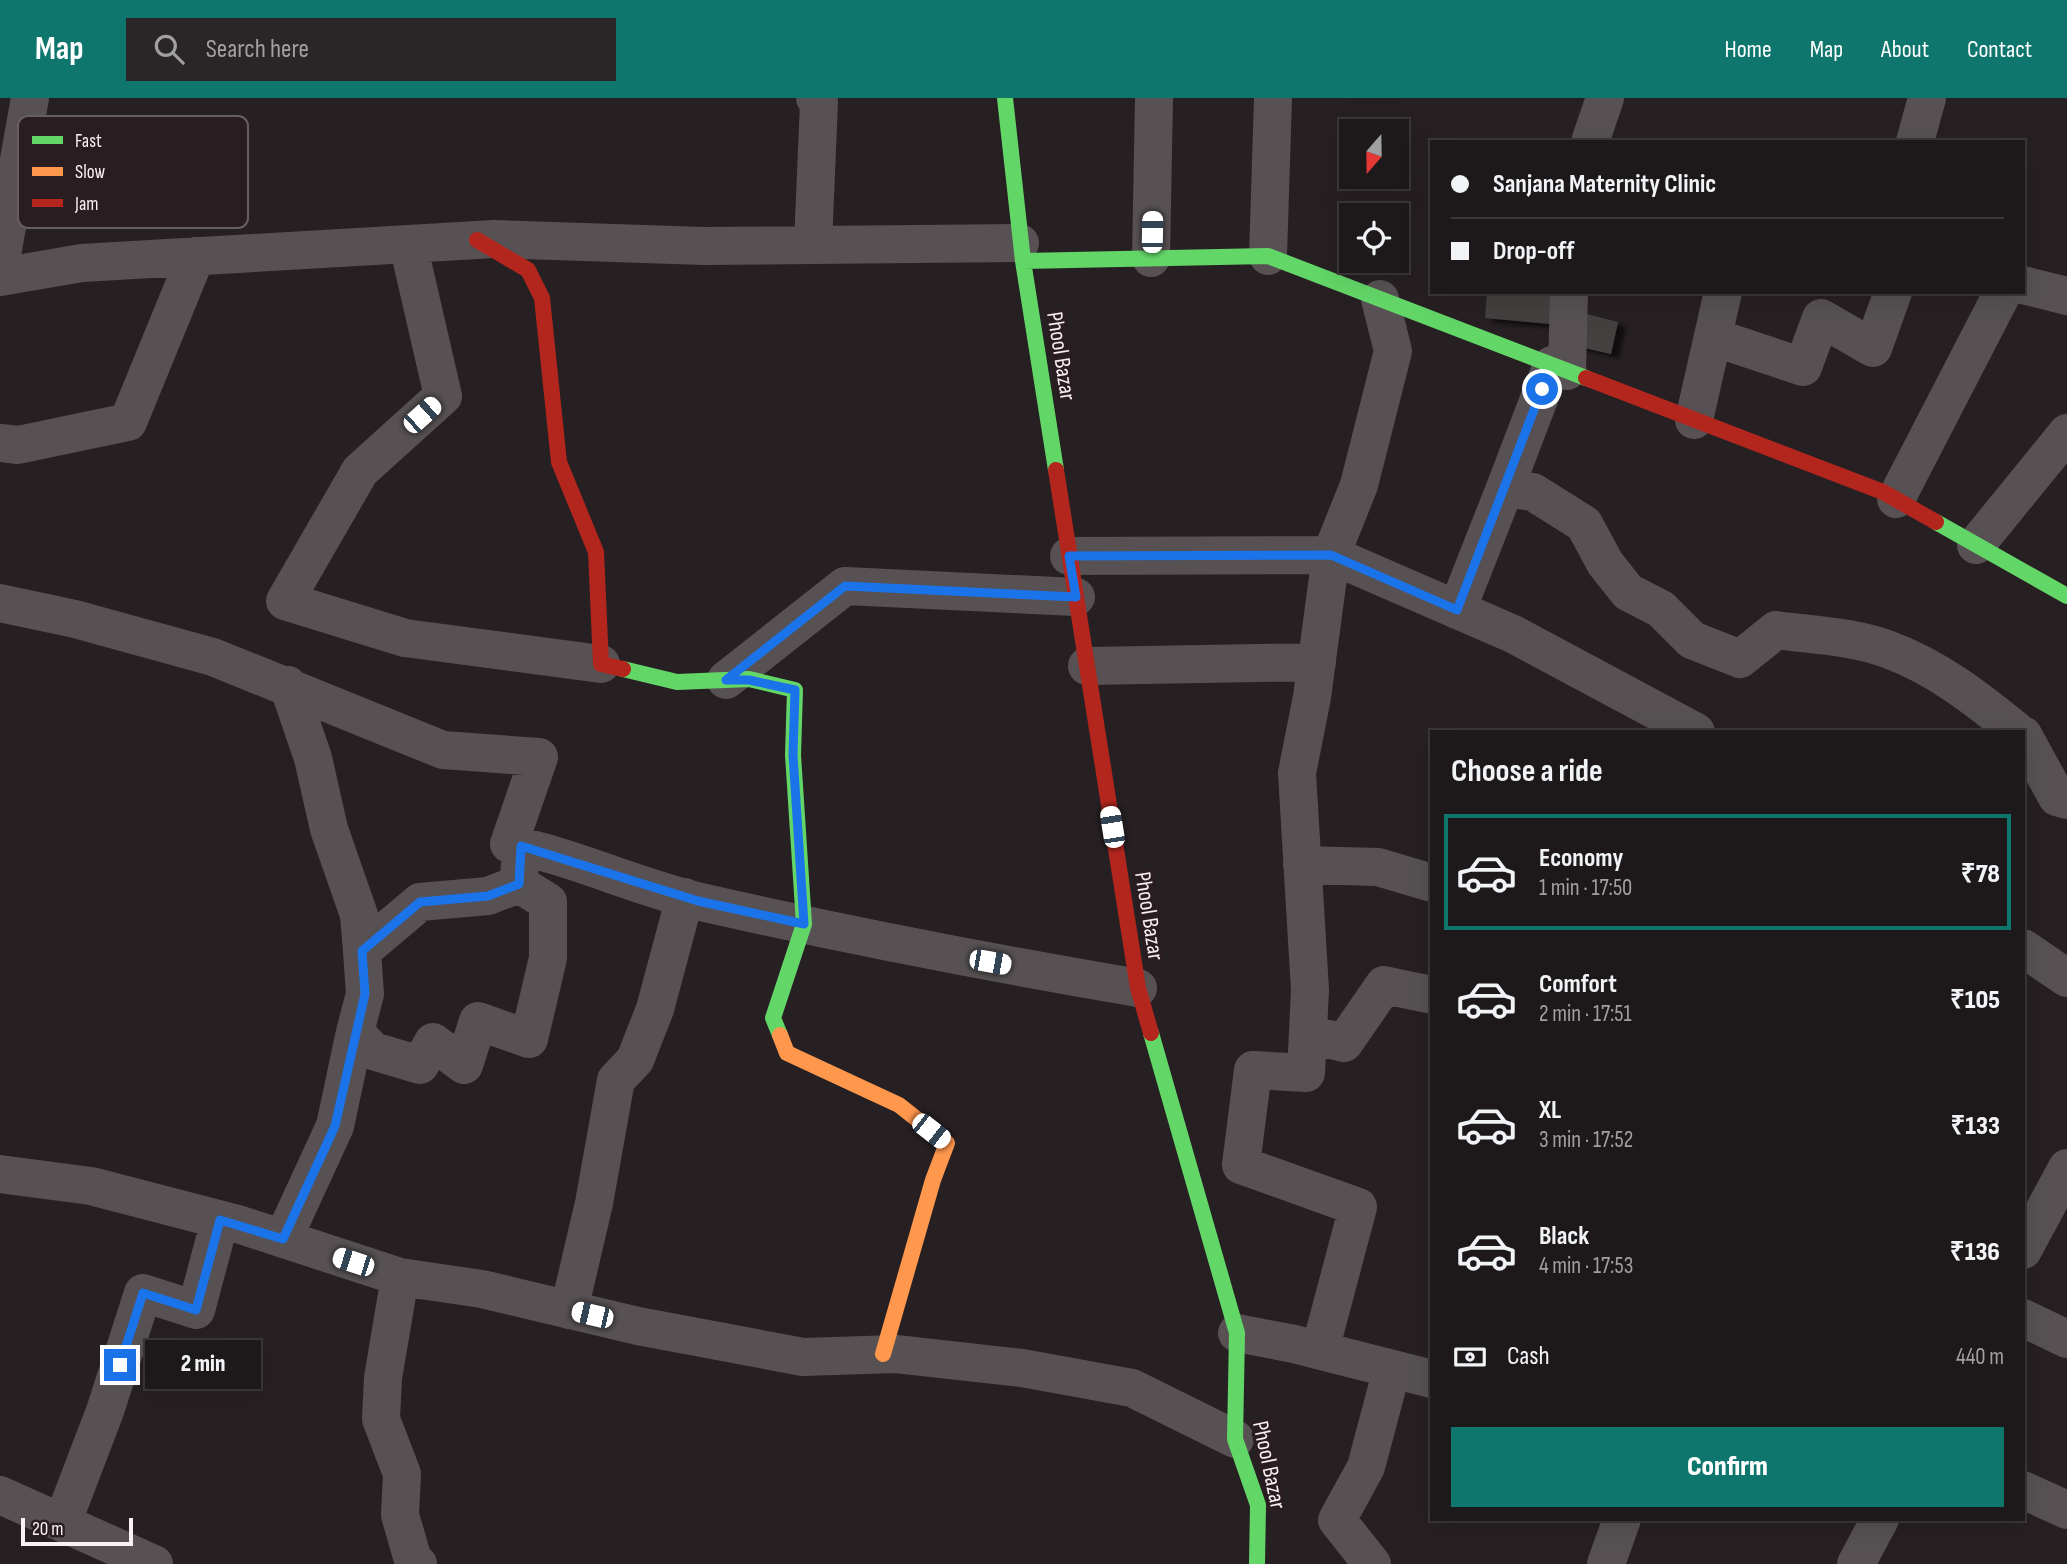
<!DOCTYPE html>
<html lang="en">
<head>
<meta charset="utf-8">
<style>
  :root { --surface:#1d181a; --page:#2a2527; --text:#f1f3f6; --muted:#a0a0a2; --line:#3b3739; --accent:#0f766e }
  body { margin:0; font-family:"Sofia Sans Condensed",sans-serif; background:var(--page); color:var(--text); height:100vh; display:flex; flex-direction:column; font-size:26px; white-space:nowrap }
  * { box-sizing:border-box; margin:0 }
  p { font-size:23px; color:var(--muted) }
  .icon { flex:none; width:38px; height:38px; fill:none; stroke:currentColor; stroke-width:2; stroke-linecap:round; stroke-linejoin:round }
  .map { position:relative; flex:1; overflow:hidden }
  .details { position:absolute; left:1430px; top:632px; width:595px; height:791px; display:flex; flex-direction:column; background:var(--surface); border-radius:0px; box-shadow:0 7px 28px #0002,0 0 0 2px var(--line) }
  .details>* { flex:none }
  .hud { position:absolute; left:1430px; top:42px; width:595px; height:154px; border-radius:0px; box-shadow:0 7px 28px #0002,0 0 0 2px var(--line); display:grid; align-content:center; height:154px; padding:0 21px; background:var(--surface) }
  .needle { width:46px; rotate:200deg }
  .tools { position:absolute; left:1339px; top:21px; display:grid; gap:14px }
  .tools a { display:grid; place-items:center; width:70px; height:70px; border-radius:0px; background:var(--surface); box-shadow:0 7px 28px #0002,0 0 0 2px var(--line); font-size:35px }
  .scale { position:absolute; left:21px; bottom:18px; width:112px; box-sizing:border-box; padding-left:7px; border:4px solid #faf1f4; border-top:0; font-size:19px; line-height:24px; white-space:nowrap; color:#faf1f4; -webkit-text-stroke:5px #2a1d22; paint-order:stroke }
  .end { position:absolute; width:32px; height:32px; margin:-16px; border:9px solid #1a73e8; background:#fff; box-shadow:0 0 0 4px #fff }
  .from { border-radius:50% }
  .bubble { position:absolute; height:49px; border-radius:0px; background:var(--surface); box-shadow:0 7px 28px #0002,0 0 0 2px var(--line); font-size:23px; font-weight:800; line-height:49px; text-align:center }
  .car { position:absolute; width:21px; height:42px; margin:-21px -10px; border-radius:9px; box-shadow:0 0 5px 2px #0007; background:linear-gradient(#fff 24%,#345 0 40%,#fff 0 76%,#345 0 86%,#fff 0) }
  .hud b { display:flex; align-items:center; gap:24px; height:66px; font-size:26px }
  .hud b+b { border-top:2px solid var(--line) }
  .hud i { width:18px; height:18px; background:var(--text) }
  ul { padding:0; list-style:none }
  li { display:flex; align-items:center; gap:21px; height:116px; margin:0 14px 10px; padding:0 7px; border:4px solid transparent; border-radius:0px }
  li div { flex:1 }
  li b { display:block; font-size:26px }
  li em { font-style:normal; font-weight:800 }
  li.selected { border-color:var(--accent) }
  li>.icon { width:63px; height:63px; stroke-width:1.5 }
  h2 { padding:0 21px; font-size:32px; line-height:84px }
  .pay { display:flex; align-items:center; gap:18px; height:77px; padding:0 21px; font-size:26px }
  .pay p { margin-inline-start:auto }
  .primary-button { display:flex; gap:14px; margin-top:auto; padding:14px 21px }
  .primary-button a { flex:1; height:80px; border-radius:0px; background:var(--accent); color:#fff; font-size:28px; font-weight:800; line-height:80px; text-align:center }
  header { display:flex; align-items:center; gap:42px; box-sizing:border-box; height:98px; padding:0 35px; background:var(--accent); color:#fff }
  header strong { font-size:33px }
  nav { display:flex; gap:38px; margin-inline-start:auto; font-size:24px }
  .search { width:490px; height:63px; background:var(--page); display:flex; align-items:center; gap:18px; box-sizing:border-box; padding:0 24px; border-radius:0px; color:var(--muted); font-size:26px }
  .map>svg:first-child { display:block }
  .building { fill:#454041; filter:url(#shadow) }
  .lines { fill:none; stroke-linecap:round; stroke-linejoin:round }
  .street { stroke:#575153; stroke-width:38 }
  .fast { stroke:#63d668; stroke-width:16 }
  .slow { stroke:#ff974d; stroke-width:16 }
  .jam { stroke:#b3261e; stroke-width:16 }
  .route { stroke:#1a73e8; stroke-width:9 }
  .labels { text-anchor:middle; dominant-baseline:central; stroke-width:7; stroke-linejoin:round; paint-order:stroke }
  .street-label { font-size:23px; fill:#faf1f4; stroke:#2a1d22 }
  .key { fill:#2a1d22; stroke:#685d61; stroke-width:2 }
  .key-label { font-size:19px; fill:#faf1f4 }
</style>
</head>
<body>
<header>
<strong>Map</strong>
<div class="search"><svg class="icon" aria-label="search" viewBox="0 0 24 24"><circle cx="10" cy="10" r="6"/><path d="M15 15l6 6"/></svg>Search here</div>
<nav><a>Home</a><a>Map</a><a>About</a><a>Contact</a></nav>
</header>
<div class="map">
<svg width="2067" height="1466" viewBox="0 0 2067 1466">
  <defs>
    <filter id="shadow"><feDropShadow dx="8" dy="4.5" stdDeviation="2" flood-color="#0009"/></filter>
  </defs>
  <rect width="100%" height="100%" fill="#272023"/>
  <path class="building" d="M1487 194H1564L1561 227 1485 220Z
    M1583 215 1618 224 1611 256 1575 248Z"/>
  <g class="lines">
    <path class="street" d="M1590 44 1605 0
      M1915 44 1927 0
      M408 146 443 298 360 373 285 503 405 540 601 566
      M813 146 819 4 815 0
      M1268 158 1273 0
      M1151 160 1154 0
      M0 168 30 0
      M0 179 82 165 494 141 704 148 1020 145
      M2023 187 2067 198
      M1713 239 1803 269 1821 220 1873 250 1893 194
      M1567 273 1569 194
      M1694 322 1723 194
      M0 345 18 347 128 324 196 158
      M1505 390 1552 267
      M1896 401 2003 194
      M1976 447 2067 335
      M1069 458 1331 457 1513 536 1696 634
      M0 505 75 521 213 559 443 652 539 659 509 746C575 759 636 789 701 804 846 837 992 865 1138 890
      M1457 512 1505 390 1533 394 1584 426 1605 465 1628 494 1661 511 1692 542 1740 561 1776 532C1812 537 1852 538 1887 551 1937 569 1977 601 2018 634
      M1087 568 1317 564
      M726 582 845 488 1076 499
      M288 587 313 660 329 731 359 817 362 853 420 804 488 798 519 786 520 760
      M2023 637 2057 699 2067 702
      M1302 767 1378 769 1432 785
      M2023 850 2067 880
      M362 853 365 896 355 934 373 953 420 967 433 944 464 967 478 923 529 941 548 860V804L519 786
      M1308 936 1344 945 1384 887 1432 897
      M0 1076 91 1088 241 1127 400 1179
      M283 1141 335 1028 355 934
      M2023 1152 2067 1070
      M569 1212 594 1105 616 982 635 962 655 911 685 799
      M2023 1220 2067 1241
      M1237 1235 1294 1246 1432 1281
      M1320 1252 1358 1109 1241 1067 1253 972 1306 975 1310 892 1297 675 1312 599 1331 457 1359 387 1393 253 1380 201
      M2023 1392 2067 1412
      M0 1397 154 1466
      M63 1423 105 1313 143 1195 196 1212 220 1122
      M418 1466 413 1462 400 1417 402 1376 381 1321 383 1280 400 1179 482 1191 638 1228 803 1259 896 1256 1022 1270 1132 1290 1235 1341
      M1372 1466 1337 1422 1366 1369 1392 1271
      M1606 1466 1622 1421
      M1856 1466 1880 1421"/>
    <path class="fast" d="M1005 0 1023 163 1056 372
      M1023 163 1268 158 1586 280
      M1936 424 2067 498
      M623 571 677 584 749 581 795 592 793 657 804 826 773 920 780 937
      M1151 935 1237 1235 1235 1341 1258 1407 1257 1466"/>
    <path class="slow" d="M780 937 787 955 899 1007 947 1045 933 1082 883 1256"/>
    <path class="jam" d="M477 142 528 172 542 200 559 364 596 454 601 566 623 571
      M1586 280 1883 394 1936 424
      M1056 372 1138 890 1151 935"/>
  </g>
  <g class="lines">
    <path class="route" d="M120 1267 143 1195 196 1212 220 1122 283 1141 335 1028 365 896 362 853 420 804 488 798 519 786 521 748 698 803 804 826 793 657 795 592 749 582H726L845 488 1076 499 1069 458 1331 457 1457 512 1542 291"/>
  </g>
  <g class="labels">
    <g class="street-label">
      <text transform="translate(1061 258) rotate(81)">Phool Bazar</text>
      <text transform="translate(1149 818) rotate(81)">Phool Bazar</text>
      <text transform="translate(1269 1367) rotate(78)">Phool Bazar</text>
    </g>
  </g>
  <rect x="18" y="18" width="230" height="112" rx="10" class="key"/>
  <rect x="32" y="38" width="31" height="8" fill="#63d668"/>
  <rect x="32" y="69" width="31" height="9" fill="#ff974d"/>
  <rect x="32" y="101" width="31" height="8" fill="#b3261e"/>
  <g class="key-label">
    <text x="75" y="49">Fast</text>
    <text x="75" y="80">Slow</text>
    <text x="75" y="112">Jam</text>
  </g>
</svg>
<div class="tools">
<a><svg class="needle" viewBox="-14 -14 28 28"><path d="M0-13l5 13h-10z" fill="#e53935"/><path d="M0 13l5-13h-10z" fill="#a0a0a2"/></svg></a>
<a><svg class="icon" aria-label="locate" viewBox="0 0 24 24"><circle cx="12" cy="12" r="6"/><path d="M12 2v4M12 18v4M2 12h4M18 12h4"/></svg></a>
</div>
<div class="scale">20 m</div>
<i class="end from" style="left:1542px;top:291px"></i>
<i class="end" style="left:120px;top:1267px"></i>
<div class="bubble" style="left:145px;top:1242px;width:116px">2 min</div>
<i class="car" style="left:1152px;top:134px;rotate:1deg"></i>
<i class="car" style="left:422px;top:317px;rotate:48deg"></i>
<i class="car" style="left:1112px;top:729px;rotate:351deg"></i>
<i class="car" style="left:990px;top:864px;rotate:100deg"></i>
<i class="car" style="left:931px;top:1033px;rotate:128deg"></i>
<i class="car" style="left:353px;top:1164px;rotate:288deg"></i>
<i class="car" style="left:592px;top:1217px;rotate:283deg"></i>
<div class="hud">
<b><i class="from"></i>Sanjana Maternity Clinic</b>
<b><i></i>Drop-off</b>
</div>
<section class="details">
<h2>Choose a ride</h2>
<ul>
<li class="selected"><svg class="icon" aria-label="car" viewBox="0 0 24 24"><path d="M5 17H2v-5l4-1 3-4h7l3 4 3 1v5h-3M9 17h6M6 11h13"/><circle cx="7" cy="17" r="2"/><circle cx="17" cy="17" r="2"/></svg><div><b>Economy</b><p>1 min · 17:50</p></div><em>₹78</em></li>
<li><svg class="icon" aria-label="car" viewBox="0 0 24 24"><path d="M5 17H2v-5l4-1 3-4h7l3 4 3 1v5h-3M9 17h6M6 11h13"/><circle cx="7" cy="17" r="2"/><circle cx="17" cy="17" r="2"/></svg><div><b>Comfort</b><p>2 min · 17:51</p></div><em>₹105</em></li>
<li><svg class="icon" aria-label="car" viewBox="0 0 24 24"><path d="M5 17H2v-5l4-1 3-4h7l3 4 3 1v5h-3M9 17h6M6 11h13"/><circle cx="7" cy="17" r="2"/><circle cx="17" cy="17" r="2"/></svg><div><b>XL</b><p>3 min · 17:52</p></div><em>₹133</em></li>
<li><svg class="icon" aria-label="car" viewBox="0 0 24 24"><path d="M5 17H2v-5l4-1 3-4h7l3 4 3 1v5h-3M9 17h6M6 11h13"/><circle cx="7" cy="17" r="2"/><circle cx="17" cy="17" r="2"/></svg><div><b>Black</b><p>4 min · 17:53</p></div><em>₹136</em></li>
</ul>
<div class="pay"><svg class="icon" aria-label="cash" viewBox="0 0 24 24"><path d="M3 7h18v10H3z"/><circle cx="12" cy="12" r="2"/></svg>Cash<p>440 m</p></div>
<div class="primary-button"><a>Confirm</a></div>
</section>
</div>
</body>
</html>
